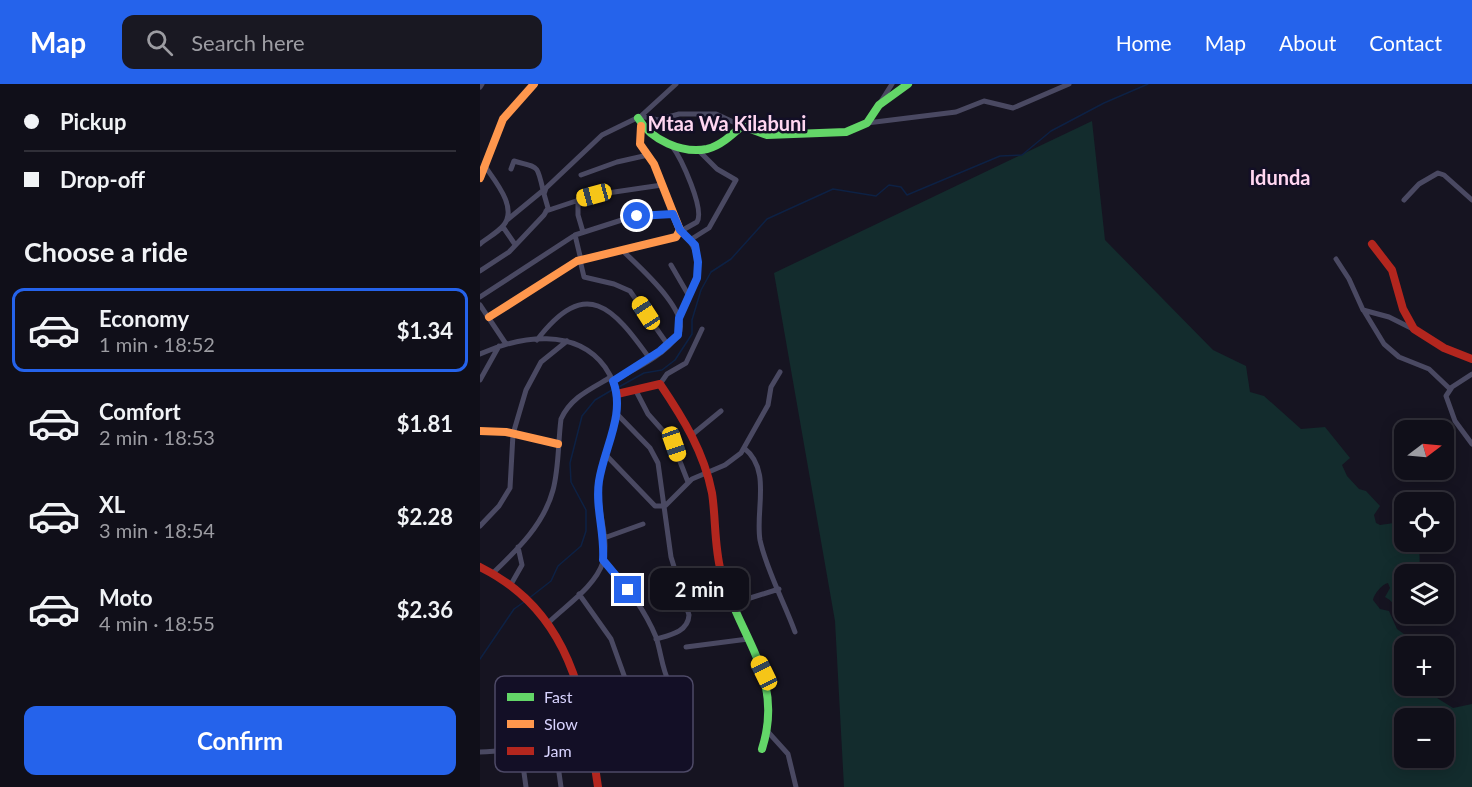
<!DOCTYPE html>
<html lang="en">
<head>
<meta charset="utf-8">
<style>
  :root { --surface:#100f19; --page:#191822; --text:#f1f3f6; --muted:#9c9ca2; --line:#302f38; --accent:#2563eb }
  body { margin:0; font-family:Lato,sans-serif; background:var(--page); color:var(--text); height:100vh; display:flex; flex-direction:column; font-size:22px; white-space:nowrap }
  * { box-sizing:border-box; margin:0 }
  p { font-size:20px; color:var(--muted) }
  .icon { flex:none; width:33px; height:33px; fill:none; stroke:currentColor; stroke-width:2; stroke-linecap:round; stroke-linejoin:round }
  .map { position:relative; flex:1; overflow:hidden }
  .panel { display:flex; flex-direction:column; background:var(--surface); width:480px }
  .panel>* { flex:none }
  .top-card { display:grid; align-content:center; height:132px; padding:0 24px; background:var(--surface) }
  .needle { width:39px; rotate:74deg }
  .buttons { position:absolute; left:914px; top:336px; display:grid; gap:12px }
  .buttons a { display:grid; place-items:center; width:60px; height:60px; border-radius:12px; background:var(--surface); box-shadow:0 3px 15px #0003,0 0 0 2px var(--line); font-size:30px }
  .end { position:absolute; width:27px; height:27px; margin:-14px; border:8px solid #2563eb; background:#fff; box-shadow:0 0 0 3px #fff }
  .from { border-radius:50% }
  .bubble { position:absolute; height:42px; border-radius:12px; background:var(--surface); box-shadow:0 3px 15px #0003,0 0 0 2px var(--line); font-size:20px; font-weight:700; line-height:42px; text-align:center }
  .car { position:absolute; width:18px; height:36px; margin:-18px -9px; border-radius:8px; box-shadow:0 0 4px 2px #0007; background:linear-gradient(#f5c518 24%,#345 0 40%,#f5c518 0 76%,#345 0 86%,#f5c518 0) }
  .top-card b { display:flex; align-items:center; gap:21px; height:57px; font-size:22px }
  .top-card b+b { border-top:2px solid var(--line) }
  .top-card i { width:15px; height:15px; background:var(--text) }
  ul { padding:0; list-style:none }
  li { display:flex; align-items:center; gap:18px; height:84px; margin:0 12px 9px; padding:0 12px; border:3px solid transparent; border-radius:12px }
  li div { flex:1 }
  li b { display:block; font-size:22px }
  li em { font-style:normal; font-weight:700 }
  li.on { border-color:var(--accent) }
  li>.icon { width:54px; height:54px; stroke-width:1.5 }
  h2 { padding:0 24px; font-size:27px; line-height:72px }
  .cta { display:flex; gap:12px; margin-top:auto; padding:12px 24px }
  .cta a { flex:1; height:69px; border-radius:12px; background:var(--accent); color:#fff; font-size:24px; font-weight:700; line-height:69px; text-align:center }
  header { display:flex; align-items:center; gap:36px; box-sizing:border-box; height:84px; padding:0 30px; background:var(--accent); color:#fff }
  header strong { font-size:28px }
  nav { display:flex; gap:33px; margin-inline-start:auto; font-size:21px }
  .search { width:420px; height:54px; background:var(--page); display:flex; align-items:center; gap:15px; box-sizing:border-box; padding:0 21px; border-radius:12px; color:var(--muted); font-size:22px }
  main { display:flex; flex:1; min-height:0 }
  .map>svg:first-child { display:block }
  .green { fill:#132c2d; fill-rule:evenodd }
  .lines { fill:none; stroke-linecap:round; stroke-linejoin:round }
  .stream { stroke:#0d2144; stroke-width:1.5 }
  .street { stroke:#4a4962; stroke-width:5 }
  .fast { stroke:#63d668; stroke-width:8 }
  .slow { stroke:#ff974d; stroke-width:8 }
  .jam { stroke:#b3261e; stroke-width:8 }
  .route { stroke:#2563eb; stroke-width:8 }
  .labels { text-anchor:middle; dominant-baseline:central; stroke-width:5; stroke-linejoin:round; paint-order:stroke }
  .quarter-label { font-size:20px; font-weight:bold; fill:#ffd6f0; stroke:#130f26 }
  .key { fill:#130f26; stroke:#4e4a67; stroke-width:1.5 }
  .key-label { font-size:16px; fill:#d9d4ff }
</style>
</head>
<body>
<header>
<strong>Map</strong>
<div class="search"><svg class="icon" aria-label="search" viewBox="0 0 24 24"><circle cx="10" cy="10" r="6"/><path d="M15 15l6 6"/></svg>Search here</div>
<nav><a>Home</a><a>Map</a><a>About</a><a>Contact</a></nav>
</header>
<main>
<section class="panel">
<div class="top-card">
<b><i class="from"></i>Pickup</b>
<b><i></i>Drop-off</b>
</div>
<h2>Choose a ride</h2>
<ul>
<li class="on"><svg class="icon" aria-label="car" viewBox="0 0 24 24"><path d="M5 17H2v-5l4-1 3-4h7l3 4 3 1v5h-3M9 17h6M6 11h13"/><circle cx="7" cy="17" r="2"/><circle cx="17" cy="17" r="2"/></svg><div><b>Economy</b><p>1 min · 18:52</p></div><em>$1.34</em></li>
<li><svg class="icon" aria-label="car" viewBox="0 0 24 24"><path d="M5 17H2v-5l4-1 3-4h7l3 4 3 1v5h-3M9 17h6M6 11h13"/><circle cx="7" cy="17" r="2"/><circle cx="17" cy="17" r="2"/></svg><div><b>Comfort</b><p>2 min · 18:53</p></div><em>$1.81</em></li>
<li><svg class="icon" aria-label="car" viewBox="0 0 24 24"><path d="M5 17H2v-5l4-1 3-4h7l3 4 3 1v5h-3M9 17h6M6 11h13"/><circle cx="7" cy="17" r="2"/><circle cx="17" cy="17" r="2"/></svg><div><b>XL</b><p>3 min · 18:54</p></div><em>$2.28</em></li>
<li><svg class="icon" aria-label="car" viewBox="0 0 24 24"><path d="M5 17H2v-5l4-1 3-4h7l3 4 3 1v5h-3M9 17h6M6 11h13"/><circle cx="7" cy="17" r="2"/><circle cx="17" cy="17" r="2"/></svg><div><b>Moto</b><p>4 min · 18:55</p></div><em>$2.36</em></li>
</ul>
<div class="cta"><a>Confirm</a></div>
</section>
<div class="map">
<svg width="992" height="703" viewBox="0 0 992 703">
  <rect width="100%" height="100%" fill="#161421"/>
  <path class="green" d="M612 37 625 156 733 266 766 282 770 308 784 312 821 345 845 343 870 374 862 381 867 392 879 405 886 407 900 422 894 431 896 439 900 441 914 439 916 451 924 449V458H939L940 487 918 493 924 503V530H945V534L931 539C919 532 918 520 905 513L910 504 908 499C902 500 894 510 893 516L900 525 909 527 917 545 928 553 930 562H924V602H938L973 624 992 620V703H364L355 537 294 189ZM924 634H963V674H924Z"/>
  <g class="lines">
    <path class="stream" d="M137 304 164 289 182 286 195 276 212 250V236L221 206 231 188 251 175 287 135 353 105 396 112 409 101 421 103 427 111 520 72 542 71 571 47 624 19 668 0
      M48 515 71 497 78 482 101 462 106 447V426L91 398 90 379 102 332 115 316 132 306
      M0 575 34 525 44 518"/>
    <path class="street" d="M0 3 2 0
      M400 19 412 0
      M161 32 178 36 199 30H236L262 42
      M387 39 476 28 504 17 533 24 589 0
      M192 62C201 74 225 125 217 138L201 147
      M31 85 34 77C58 84 57 79 63 106
      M101 91 137 78 168 71
      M98 115V131L103 148
      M924 116 939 100 958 89 964 91 992 116
      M66 127 114 111 182 101
      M27 136 66 104
      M23 143 34 159
      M95 151 101 176
      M210 156 229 144 256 96 237 85 218 66
      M0 160C7 154 17 149 23 142 39 124 14 96 4 81
      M856 175 869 195 883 226 909 233 933 245
      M100 176 104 193 134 200 150 207 188 261
      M191 181 209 212
      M0 187 29 168 64 131 68 124 64 110 66 104 122 51 161 32 196 0
      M0 213 95 151 148 134 193 130
      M0 221 26 260
      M884 227 904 260 919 273 949 285 970 305
      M199 234C215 202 231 174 200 146
      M57 256C106 192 133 223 170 275
      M0 270C40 252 96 243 125 283 131 292 136 301 137 312 138 343 121 371 119 401 116 426 130 453 123 478 115 503 85 522 68 539
      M992 290 972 303 966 312 975 337 992 360
      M0 296 19 262
      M133 297C154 285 184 272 198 251 213 229 157 181 142 166
      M180 300 187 290 206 279 222 245
      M155 305 168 330 192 357 208 398
      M137 330 170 364 178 379 191 473 209 531C208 548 190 551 176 555
      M213 350 241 327
      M264 364C292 386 275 426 280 456 286 485 305 520 315 548
      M125 370 175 422H185L212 395 245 381 261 369 288 321 291 303 300 288
      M0 442 19 422 30 404 33 350 46 306 61 278 87 257
      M124 454 163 440
      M13 489C38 465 64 440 73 406 79 384 78 358 81 335 91 313 111 305 131 293
      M30 502 42 481 38 463
      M99 510 131 555 150 608
      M267 515 299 505
      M206 563 268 555
      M106 617 176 605 189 598C182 585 181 568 176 553 164 524 144 498 123 475
      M289 649 308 670 316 703
      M75 660 81 703
      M41 667 46 703
      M0 668C38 667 73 659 111 657"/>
    <path class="fast" d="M158 34C171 56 202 70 227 65 240 62 252 51 262 42L287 51 366 48 387 39 399 21 428 0
      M241 488C259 553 305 593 282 665"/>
    <path class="slow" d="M0 94 23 35 54 0
      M9 233 97 177 196 153 200 146 174 80 160 60 161 42
      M0 347 26 348 78 360"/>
    <path class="jam" d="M892 160 912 186 923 225 934 245 964 264 992 275
      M137 310 180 300C203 334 224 368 232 409 236 435 234 461 241 488
      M0 483C90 527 105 614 118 703"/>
  </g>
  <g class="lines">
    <path class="route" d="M148 506 123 476C125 449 115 423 119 397 124 364 146 330 133 297L180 267 198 251 199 234 217 194 218 178 215 161 200 146 193 130 157 132"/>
  </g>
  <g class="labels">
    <g class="quarter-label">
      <text x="247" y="39">Mtaa Wa Kilabuni</text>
      <text x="800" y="93">Idunda</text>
    </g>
  </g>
  <rect x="15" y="592" width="198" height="96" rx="9" class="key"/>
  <rect x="27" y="609" width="27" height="8" fill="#63d668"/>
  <rect x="27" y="636" width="27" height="8" fill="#ff974d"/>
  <rect x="27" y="663" width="27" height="8" fill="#b3261e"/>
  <g class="key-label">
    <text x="64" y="619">Fast</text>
    <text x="64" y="646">Slow</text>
    <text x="64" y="673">Jam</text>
  </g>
</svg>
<div class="buttons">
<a><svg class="needle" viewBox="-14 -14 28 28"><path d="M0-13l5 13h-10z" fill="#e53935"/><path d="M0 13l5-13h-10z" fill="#9c9ca2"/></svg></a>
<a><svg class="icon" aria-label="locate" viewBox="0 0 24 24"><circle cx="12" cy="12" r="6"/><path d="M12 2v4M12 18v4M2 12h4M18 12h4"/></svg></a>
<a><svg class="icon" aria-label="layers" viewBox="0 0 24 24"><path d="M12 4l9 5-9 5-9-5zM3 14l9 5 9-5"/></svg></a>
<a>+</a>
<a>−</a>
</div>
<i class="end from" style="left:157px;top:132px"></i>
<i class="end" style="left:148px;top:506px"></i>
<div class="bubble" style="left:170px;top:484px;width:99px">2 min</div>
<i class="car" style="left:114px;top:111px;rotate:255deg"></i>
<i class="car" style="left:166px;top:229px;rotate:327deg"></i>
<i class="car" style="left:194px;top:360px;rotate:161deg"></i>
<i class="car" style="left:284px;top:589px;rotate:334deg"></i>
</div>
</main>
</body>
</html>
